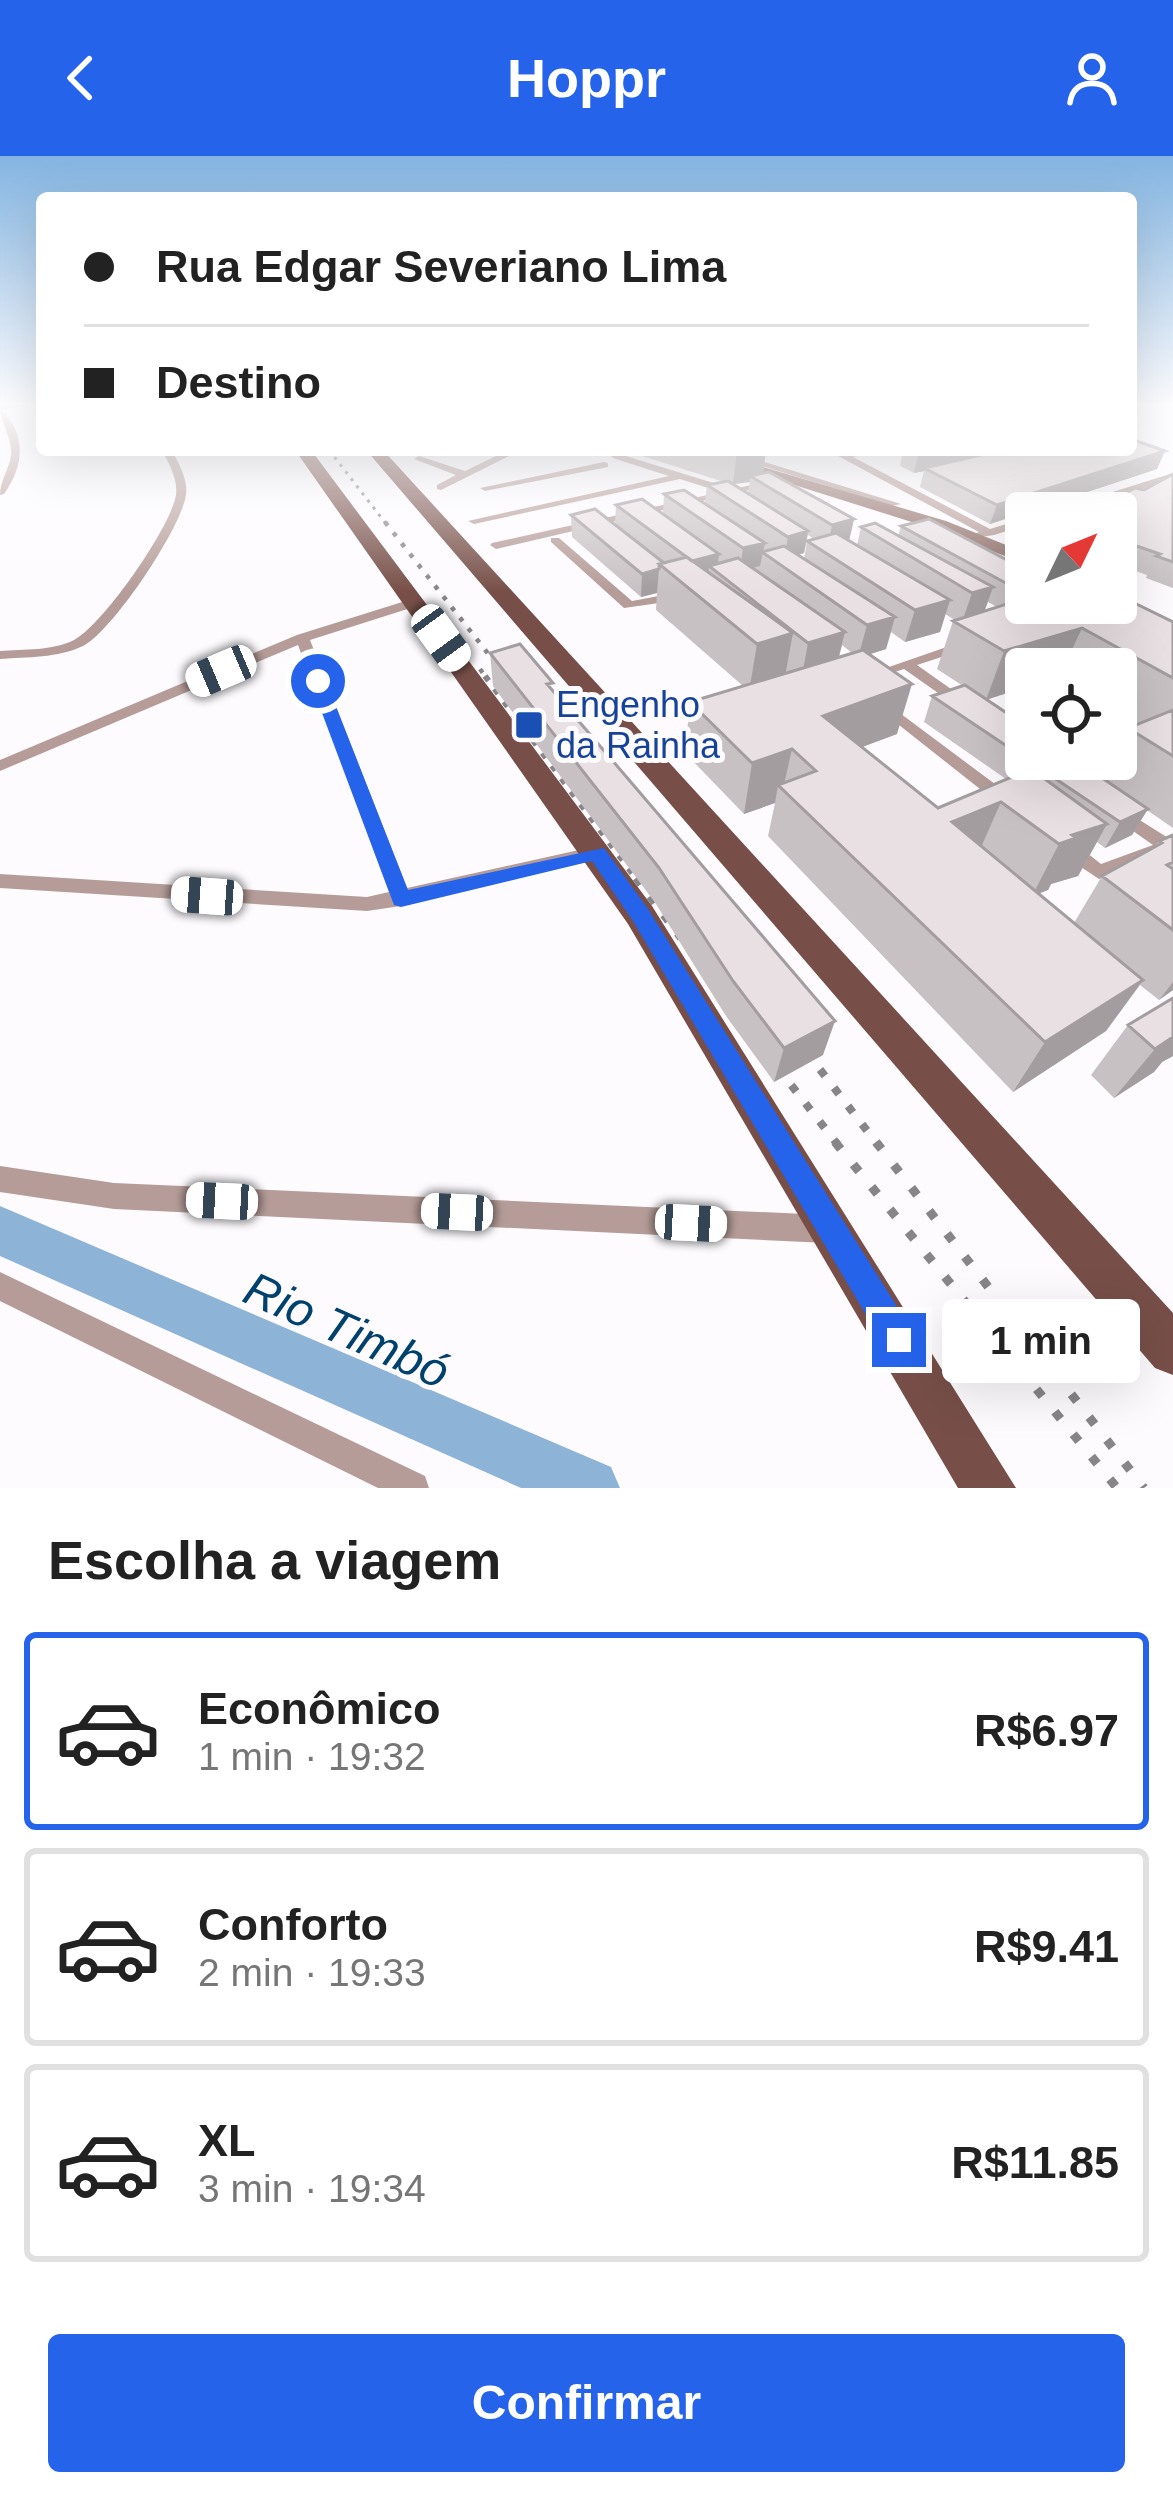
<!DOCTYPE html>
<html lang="pt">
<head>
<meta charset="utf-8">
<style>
  :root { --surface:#fff; --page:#f6f6f6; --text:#222; --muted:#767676; --line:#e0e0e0; --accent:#2563eb }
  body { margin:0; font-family:Helvetica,sans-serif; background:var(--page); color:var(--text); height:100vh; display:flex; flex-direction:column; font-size:45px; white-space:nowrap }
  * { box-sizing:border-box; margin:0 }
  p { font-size:39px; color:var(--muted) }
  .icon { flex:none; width:66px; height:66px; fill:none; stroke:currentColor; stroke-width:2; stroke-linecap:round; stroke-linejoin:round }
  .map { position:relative; height:1332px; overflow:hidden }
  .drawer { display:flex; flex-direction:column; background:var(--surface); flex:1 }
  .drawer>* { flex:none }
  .hud { position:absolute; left:36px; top:36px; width:1101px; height:264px; border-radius:12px; box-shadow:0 12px 48px #0002; display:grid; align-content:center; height:264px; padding:0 48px; background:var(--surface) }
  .needle { width:78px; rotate:47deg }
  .tools { position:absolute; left:1005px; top:336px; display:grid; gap:24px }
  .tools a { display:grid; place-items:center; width:132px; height:132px; border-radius:12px; background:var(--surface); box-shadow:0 12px 48px #0002; font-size:60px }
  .end { position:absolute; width:54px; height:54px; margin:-27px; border:15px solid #2563eb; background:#fff; box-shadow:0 0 0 6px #fff }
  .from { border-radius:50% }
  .bubble { position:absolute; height:84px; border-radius:12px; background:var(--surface); box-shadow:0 12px 48px #0002; font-size:39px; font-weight:600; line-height:84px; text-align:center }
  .car { position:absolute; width:36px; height:72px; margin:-36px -18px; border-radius:15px; box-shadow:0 0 9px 3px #0007; background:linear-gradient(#fff 24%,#345 0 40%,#fff 0 76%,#345 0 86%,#fff 0) }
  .hud b { display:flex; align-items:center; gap:42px; height:114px; font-size:45px }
  .hud b+b { border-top:3px solid var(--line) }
  .hud i { width:30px; height:30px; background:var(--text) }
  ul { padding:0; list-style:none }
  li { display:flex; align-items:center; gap:36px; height:198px; margin:0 24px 18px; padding:0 24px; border:6px solid var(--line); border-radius:12px }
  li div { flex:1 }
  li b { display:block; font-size:45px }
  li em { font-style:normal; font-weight:600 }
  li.selected { border-color:var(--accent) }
  li>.icon { width:108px; height:108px; stroke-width:1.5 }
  h2 { padding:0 48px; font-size:54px; line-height:144px }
  .action { display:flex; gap:24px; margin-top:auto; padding:24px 48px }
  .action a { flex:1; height:138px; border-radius:12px; background:var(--accent); color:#fff; font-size:48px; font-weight:600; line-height:138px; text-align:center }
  header { display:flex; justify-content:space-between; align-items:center; height:156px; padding:0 48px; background:var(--accent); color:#fff; font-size:54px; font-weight:600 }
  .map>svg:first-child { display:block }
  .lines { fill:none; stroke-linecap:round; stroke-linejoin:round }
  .river { fill:#8db3d6; fill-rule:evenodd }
  .street { fill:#b59c98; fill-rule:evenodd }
  .secondary { fill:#916f69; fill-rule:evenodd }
  .primary { fill:#774f48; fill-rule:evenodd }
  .rail-far4 { stroke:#878588; stroke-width:3; stroke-dasharray:3 6; stroke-linecap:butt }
  .rail-far3 { stroke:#878588; stroke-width:4.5; stroke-dasharray:4.5 9; stroke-linecap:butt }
  .rail-far2 { stroke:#878588; stroke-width:6; stroke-dasharray:6 10; stroke-linecap:butt }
  .rail-far1 { stroke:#878588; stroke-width:8; stroke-dasharray:8 15; stroke-linecap:butt }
  .rail { stroke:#878588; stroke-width:9; stroke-dasharray:9 20; stroke-linecap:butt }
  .wall { fill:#c8c1c3; fill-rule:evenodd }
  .shaded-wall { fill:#a39d9f }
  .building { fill:#e9e0e3; stroke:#a39d9f; stroke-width:3 }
  .route { fill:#2563eb }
  .transit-dot { fill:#1a4fb4; stroke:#fdfbfe; stroke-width:4.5 }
  .labels { text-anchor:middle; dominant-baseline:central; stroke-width:10; stroke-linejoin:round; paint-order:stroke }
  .transit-label { font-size:36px; fill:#164399; stroke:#fdfbfe; text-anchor:start }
  .near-water-label { font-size:48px; font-style:italic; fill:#00416d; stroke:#fdfbfe }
</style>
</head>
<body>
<header><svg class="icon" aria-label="back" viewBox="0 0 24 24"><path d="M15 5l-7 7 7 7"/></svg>Hoppr<svg class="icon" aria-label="person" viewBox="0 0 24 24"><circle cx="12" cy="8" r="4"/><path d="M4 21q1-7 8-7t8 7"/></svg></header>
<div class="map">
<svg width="1173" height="1332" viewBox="0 0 1173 1332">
  <rect width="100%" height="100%" fill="#fdfbfe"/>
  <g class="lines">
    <path class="river" d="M0 1050 611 1311 620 1332H521L0 1100Z"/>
    <path class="street" d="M0 249H33L1 254C27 278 24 310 4 338L0 339C0 324 9 314 11 299 12 280 0 267 0 249Z
      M162 294H172C178 307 188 322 186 338 183 370 112 476 83 490 58 502 27 501 0 503V495C24 493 52 495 74 484 103 469 171 371 176 339 178 323 169 308 162 294Z
      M508 294H521L441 334 437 333V329L456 319 414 303 419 300 465 315Z
      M710 294H725L901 348 892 350Z
      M827 294 844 297 879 294 853 301 990 373 1026 362V369L994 379 974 382V378L979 376Z
      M616 297 733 333 770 325 775 328 496 393 490 389 492 387 721 336 680 323 474 368 468 365 669 320 613 302 611 300Z
      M604 306 608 307V311L485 335 480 332Z
      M1173 317V323L1064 357H1046Z
      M551 382H559L632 445 680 436 686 440 680 444 624 452 551 386Z
      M415 442 422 446 420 449 310 484 407 732 597 690 604 692 606 697 604 702 409 746 401 750 367 755 0 732V718L367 741 389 736 298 489 0 615V604L297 479Z
      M964 485 971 489 969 492 917 509 968 545V551H958L904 513 870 524 863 520Z
      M885 546 1011 640 1014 644 1011 648H999L880 554 877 551Z
      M707 568 713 570 715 573 713 576 642 601 634 596 636 592Z
      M1119 651 1173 685V696L1099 723 1063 699 1061 694 1063 689H1077L1101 708 1153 689 1113 661 1110 657Z
      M0 1010 114 1027 827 1059 837 1063 841 1073 837 1083 827 1087 114 1053 0 1036Z
      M0 1116 425 1320 429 1332H378L0 1145Z"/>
    <path class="secondary" d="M683 294H705L946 365 1026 397V408L934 373Z"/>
    <path class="primary" d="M295 294H311L652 750 1016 1332H958L628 768Z
      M366 294H383L1173 1157V1219L1155 1212Z"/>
    <path class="rail-far4" d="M329 294 387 369"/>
    <path class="rail-far3" d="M385 366 508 523
      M480 513 487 523"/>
    <path class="rail-far2" d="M485 520 638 725
      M505 520 510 526"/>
    <path class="rail-far1" d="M636 722 681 782
      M792 877 878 989
      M763 893 838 989"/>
    <path class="rail" d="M835 986 1117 1332
      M876 986 1144 1332"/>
  </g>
  <path class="wall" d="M633 294H766L763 318 854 363 849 385 857 389 861 371 898 380 901 370 1026 414V447L1173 466V672L1147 654 1132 679 1105 692 1097 686 1078 720 1051 728 1048 734 1038 738 1074 767 1102 720 1155 691 1159 685 1173 679V834L1159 844 1140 829 1106 875 1013 936 768 680 775 647 744 658 685 597 690 546 743 530 656 454 657 437 641 441 572 381 571 359 615 369 616 349 663 358 664 338 705 347 707 329 724 326 633 297ZM750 326 748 337 734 328ZM808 379 814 383 807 385 804 403 798 399 804 397ZM988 446 997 451 984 455ZM945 458 955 464 953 465 937 513 963 530 932 540 924 566 1006 623 938 652 862 591 897 578 870 498 886 493 891 476 905 486 940 476ZM842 489 852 497 839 501ZM1026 513H1116V554L1139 568 1128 572 1116 594V603H1111L1102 622 986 543 1026 531Z
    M903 294H1131L1157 313 990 368 920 331 924 315 914 317 900 310Z
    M1173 318V432L1146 422 1147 419 1116 408V357L1109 346 1144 334Z
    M490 497 553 535 823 899 774 926 726 860 656 748 493 530Z
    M1173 842V900L1162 906 1154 916 1114 942 1091 919 1128 869Z"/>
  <path class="shaded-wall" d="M737 294H766L762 324 750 320V326L733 328Z
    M944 294H1028L924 312V315L914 317 918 299Z
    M1165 295 1157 313 990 368 997 349Z
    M854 363 849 385 828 391 832 369Z
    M808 375 804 397 784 403 788 381Z
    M765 387 760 410 740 415 743 392Z
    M719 398 717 417 709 410 708 423 692 405Z
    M659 413 657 437 641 441 642 418Z
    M1026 427V447L1004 455 1013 431Z
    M993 431 982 462 961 469 972 437Z
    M950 444 940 476 905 486 915 454Z
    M895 461 886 493 858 502 867 469Z
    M1082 472 1063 513H1026V531L986 544 1004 495Z
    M845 476 837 508 802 520 808 487Z
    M793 477 784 526 749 536 757 488Z
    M912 528 897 578 811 610 823 560Z
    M792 593 783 633 778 629 775 647 744 658 752 607Z
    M1001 646 978 698 952 666Z
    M1148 653 1132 679 1105 692 1120 666Z
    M1107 668 1078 720 1051 728 1048 734 1032 740 1059 688 1072 679Z
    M1143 824 1106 875 1013 936 1045 886Z
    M1173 826V834L1159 844Z
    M835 865 823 899 774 926 784 892Z
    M1173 881V900L1162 906 1154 916 1114 942 1155 893Z"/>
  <path class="building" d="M1131 283 1165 295 997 349 924 312 1003 294H1131Z
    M908 294H944L918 299Z
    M769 316 854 363 832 369 750 320Z
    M1173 318V406L1156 400 1160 398 1116 383V357H1071L1096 343 1109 346 1135 332 1144 334Z
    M728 325 808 375 788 381 707 329Z
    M684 334 765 387 743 392 664 338Z
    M642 343 719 398 692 405 616 349Z
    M595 353 664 407 659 408V413L642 418 571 359Z
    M929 363 1026 414V427L1013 431 901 370Z
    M875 367 993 431 972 437 861 371Z
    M836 377 950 444 915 454 807 385Z
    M784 390 895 461 867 469 762 396Z
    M687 401 793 477 757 488 659 408Z
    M738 402 845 476 808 487 709 410Z
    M1116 438 1173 466V522L1082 472 1004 495 953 465 1026 442V447H1116Z
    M520 488 553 527 547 528 835 865 784 892 733 825 659 712 490 497Z
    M863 494 912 528 823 560 938 652 1031 613 1107 668 1072 679 1076 682 1059 688 1001 646 952 666 1143 824 1045 886 778 629 816 615 792 593 752 607 690 546Z
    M965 529 1026 570V603L932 540Z
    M1173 554V600L1128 572Z
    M1026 603H1074L1148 653 1120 666Z
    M1173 679V706L1167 709 1173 713V774L1102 720 1162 687 1159 685Z
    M1173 842V881L1155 893 1128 869Z"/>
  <linearGradient id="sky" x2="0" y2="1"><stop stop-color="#83b4e1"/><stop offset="0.57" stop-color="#fefdff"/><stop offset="1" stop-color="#fefdff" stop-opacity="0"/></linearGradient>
  <rect width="1173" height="436" fill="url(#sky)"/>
  <path class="route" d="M318 520 326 525 408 734 604 692 648 753 911 1173 915 1184 911 1196 899 1200 888 1196 633 765 592 705 401 751 394 749 310 525Z"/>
  <rect class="transit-dot" x="514" y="554" width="30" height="30" rx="6"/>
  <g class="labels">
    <g class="transit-label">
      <text x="556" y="548">Engenho<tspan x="556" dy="41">da Rainha</tspan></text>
    </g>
    <g class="near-water-label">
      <text transform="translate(347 1174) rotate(24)">Rio Timbó</text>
    </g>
  </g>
</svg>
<div class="tools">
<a><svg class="needle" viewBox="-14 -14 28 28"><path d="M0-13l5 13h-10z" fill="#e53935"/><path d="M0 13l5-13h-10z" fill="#767676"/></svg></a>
<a><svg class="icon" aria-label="locate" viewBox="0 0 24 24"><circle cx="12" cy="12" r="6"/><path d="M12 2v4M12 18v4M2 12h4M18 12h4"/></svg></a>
</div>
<i class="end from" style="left:318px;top:525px"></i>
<i class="end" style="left:899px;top:1184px"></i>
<div class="bubble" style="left:942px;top:1143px;width:198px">1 min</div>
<i class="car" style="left:441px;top:482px;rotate:144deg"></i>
<i class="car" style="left:221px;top:515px;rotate:247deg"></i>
<i class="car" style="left:207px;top:740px;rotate:274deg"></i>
<i class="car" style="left:222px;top:1045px;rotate:273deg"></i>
<i class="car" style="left:457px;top:1056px;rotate:273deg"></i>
<i class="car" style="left:691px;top:1067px;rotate:93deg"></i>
<div class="hud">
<b><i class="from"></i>Rua Edgar Severiano Lima</b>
<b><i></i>Destino</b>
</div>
</div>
<section class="drawer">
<h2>Escolha a viagem</h2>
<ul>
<li class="selected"><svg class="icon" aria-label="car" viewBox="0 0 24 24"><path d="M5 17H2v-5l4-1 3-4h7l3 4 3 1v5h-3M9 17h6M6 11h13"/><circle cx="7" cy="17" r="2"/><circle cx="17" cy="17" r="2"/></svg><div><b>Econômico</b><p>1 min · 19:32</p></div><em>R$6.97</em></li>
<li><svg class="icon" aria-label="car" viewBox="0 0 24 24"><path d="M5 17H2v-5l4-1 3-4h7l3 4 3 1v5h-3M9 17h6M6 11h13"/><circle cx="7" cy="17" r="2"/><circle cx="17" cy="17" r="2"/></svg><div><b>Conforto</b><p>2 min · 19:33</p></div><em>R$9.41</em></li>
<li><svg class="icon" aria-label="car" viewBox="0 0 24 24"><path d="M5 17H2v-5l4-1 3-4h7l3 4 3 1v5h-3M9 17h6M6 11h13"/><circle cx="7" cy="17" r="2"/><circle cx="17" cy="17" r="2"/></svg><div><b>XL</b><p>3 min · 19:34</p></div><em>R$11.85</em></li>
</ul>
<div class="action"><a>Confirmar</a></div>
</section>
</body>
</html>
